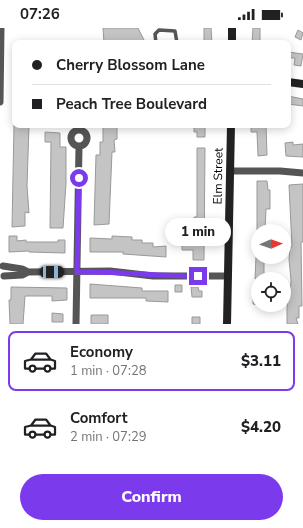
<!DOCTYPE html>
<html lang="en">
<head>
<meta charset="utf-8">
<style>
  :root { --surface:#fff; --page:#f2f2f2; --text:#202124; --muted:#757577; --line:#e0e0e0; --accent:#7c3aed }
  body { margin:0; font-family:"Nunito Sans",sans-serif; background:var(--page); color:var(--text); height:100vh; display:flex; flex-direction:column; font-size:15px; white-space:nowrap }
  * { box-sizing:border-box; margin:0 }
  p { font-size:13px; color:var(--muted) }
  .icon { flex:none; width:22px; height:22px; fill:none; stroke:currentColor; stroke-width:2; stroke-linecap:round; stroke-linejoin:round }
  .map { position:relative; height:296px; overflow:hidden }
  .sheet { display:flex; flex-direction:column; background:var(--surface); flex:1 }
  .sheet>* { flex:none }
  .hud { position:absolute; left:12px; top:12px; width:279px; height:88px; border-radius:8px; box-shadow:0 2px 10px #0003; display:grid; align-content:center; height:88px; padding:0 20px; background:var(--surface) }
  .needle { width:26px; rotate:88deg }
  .controls { position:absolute; left:251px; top:196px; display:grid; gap:8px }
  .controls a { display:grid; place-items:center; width:40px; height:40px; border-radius:50%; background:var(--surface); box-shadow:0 2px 10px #0003; font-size:20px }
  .end { position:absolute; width:18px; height:18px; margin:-9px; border:5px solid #7c3aed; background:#fff; box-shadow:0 0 0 2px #fff }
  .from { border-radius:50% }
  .bubble { position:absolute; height:28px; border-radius:14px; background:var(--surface); box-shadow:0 2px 10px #0003; font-size:13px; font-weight:800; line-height:28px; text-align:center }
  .car { position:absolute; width:12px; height:24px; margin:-12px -6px; border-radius:5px; box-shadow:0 0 3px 1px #0007; background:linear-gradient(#222 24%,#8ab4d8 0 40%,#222 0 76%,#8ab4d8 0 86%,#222 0) }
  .hud b { display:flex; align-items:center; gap:14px; height:38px; font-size:15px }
  .hud b+b { border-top:1px solid var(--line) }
  .hud i { width:10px; height:10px; background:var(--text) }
  ul { padding:7px 0 0; list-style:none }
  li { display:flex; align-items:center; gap:12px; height:60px; margin:0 8px 6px; padding:0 12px; border:2px solid transparent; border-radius:8px }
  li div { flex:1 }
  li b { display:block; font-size:15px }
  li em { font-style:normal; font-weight:800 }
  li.current { border-color:var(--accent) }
  li>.icon { width:36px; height:36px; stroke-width:1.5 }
  .cta { display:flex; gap:8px; margin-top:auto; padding:8px 20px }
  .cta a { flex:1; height:46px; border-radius:24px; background:var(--accent); color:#fff; font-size:16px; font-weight:800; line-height:46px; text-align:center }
  .status { display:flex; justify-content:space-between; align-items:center; height:28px; padding:0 20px; background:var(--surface); direction:ltr }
  .status svg { height:11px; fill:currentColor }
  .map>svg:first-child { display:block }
  .building { fill:#c4c4c4; stroke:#999 }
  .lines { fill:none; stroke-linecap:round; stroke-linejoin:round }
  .lane { stroke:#555; stroke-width:3.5 }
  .street { stroke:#555; stroke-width:7 }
  .secondary { stroke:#222; stroke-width:8 }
  .route { stroke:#7c3aed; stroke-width:5 }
  .labels { text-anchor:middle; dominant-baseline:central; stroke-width:4; stroke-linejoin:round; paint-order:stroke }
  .street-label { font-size:12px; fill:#000; stroke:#fff }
</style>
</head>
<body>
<div class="status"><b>07:26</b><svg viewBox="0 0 49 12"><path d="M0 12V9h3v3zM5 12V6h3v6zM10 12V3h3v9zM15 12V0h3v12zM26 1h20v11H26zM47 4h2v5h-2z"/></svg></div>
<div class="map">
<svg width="303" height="296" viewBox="0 0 303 296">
  <rect width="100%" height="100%" fill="#fff"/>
  <path class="building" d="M103 0H138L145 14 104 15Z
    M204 0H211L212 15H204Z
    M253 0H260V15H252Z
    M298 2 303 5 301 12 295 9Z
    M288 24 303 26 301 38 294 37 295 30H288Z
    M288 68 303 71V78L288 76Z
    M14 97H29L27 158 29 185 25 184V198L12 199Z
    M198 97H205V109H197V104H194V98Z
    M251 97H266L267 127 258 128 257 104H251Z
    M103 99H117V111L114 112 115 124H112L109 196 94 197 96 127H100V114H103Z
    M45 104 60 105V119H66V155L63 200H50L51 114H45Z
    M293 114V117L303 116V129L286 128 285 115Z
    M197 120H205L204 232H193V222H182V216H194V189H197Z
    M257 153H267L268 162H270V181H266L265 203H257Z
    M303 156V214H301L302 278H299V290H296L298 296H287V280L288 268H290L291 252 289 231 290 219H292L289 157Z
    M9 208H17V213L26 212V214H58V212H65V225L29 224V223L9 224Z
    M112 208 132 209V212H142V215H153V219L166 218V229L123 226V224H90V210L112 211Z
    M256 229H264V251H255Z
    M90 256 142 260V263H168V274L146 273V270H90Z
    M175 257H182V264H175Z
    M11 259 67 260V272L52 273V268H25L23 296H10L9 272H11Z
    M191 259H198L199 263H202V269H192Z
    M253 266H258V277L253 276Z
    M52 285 63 286V294H52Z
    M91 287H108V296H91Z
    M192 289H200V296H192Z"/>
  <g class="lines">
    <path class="lane" d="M156 15 155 6 159 2 175 3 177 15"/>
    <path class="street" d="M0 74 1 0
      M71 110a8 8 0 1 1 16 0a8 8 0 1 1-16 0Z
      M230 143H280L303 145
      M3 238 22 241 28 244 110 243 153 248H228
      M4 248 22 247 28 244
      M76 296 79 118"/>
    <path class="secondary" d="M232 15V0
      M288 54 303 56
      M227 296 231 97"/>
  </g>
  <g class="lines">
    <path class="route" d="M79 150 77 244C117 243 157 248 198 248"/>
  </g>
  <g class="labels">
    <g class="street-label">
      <text transform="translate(218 148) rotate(-89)">Elm Street</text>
    </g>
  </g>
</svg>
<div class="controls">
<a><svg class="needle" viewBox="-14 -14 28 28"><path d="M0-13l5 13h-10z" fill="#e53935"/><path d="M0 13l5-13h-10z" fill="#757577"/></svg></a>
<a><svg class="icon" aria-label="locate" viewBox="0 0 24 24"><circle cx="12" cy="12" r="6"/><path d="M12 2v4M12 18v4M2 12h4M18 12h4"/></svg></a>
</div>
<i class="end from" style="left:79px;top:150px"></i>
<i class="end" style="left:198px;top:248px"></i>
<div class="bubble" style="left:165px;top:190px;width:66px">1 min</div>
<i class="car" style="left:52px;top:244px;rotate:90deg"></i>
<div class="hud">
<b><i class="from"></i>Cherry Blossom Lane</b>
<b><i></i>Peach Tree Boulevard</b>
</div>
</div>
<section class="sheet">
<ul>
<li class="current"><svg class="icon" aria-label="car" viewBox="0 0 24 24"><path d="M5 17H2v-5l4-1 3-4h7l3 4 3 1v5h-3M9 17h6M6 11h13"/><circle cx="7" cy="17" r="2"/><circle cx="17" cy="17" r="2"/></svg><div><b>Economy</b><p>1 min · 07:28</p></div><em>$3.11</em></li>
<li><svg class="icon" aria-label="car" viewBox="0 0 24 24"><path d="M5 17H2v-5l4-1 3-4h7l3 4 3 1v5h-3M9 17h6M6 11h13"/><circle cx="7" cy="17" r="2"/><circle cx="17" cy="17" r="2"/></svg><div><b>Comfort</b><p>2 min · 07:29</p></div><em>$4.20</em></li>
</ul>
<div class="cta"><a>Confirm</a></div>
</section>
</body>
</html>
